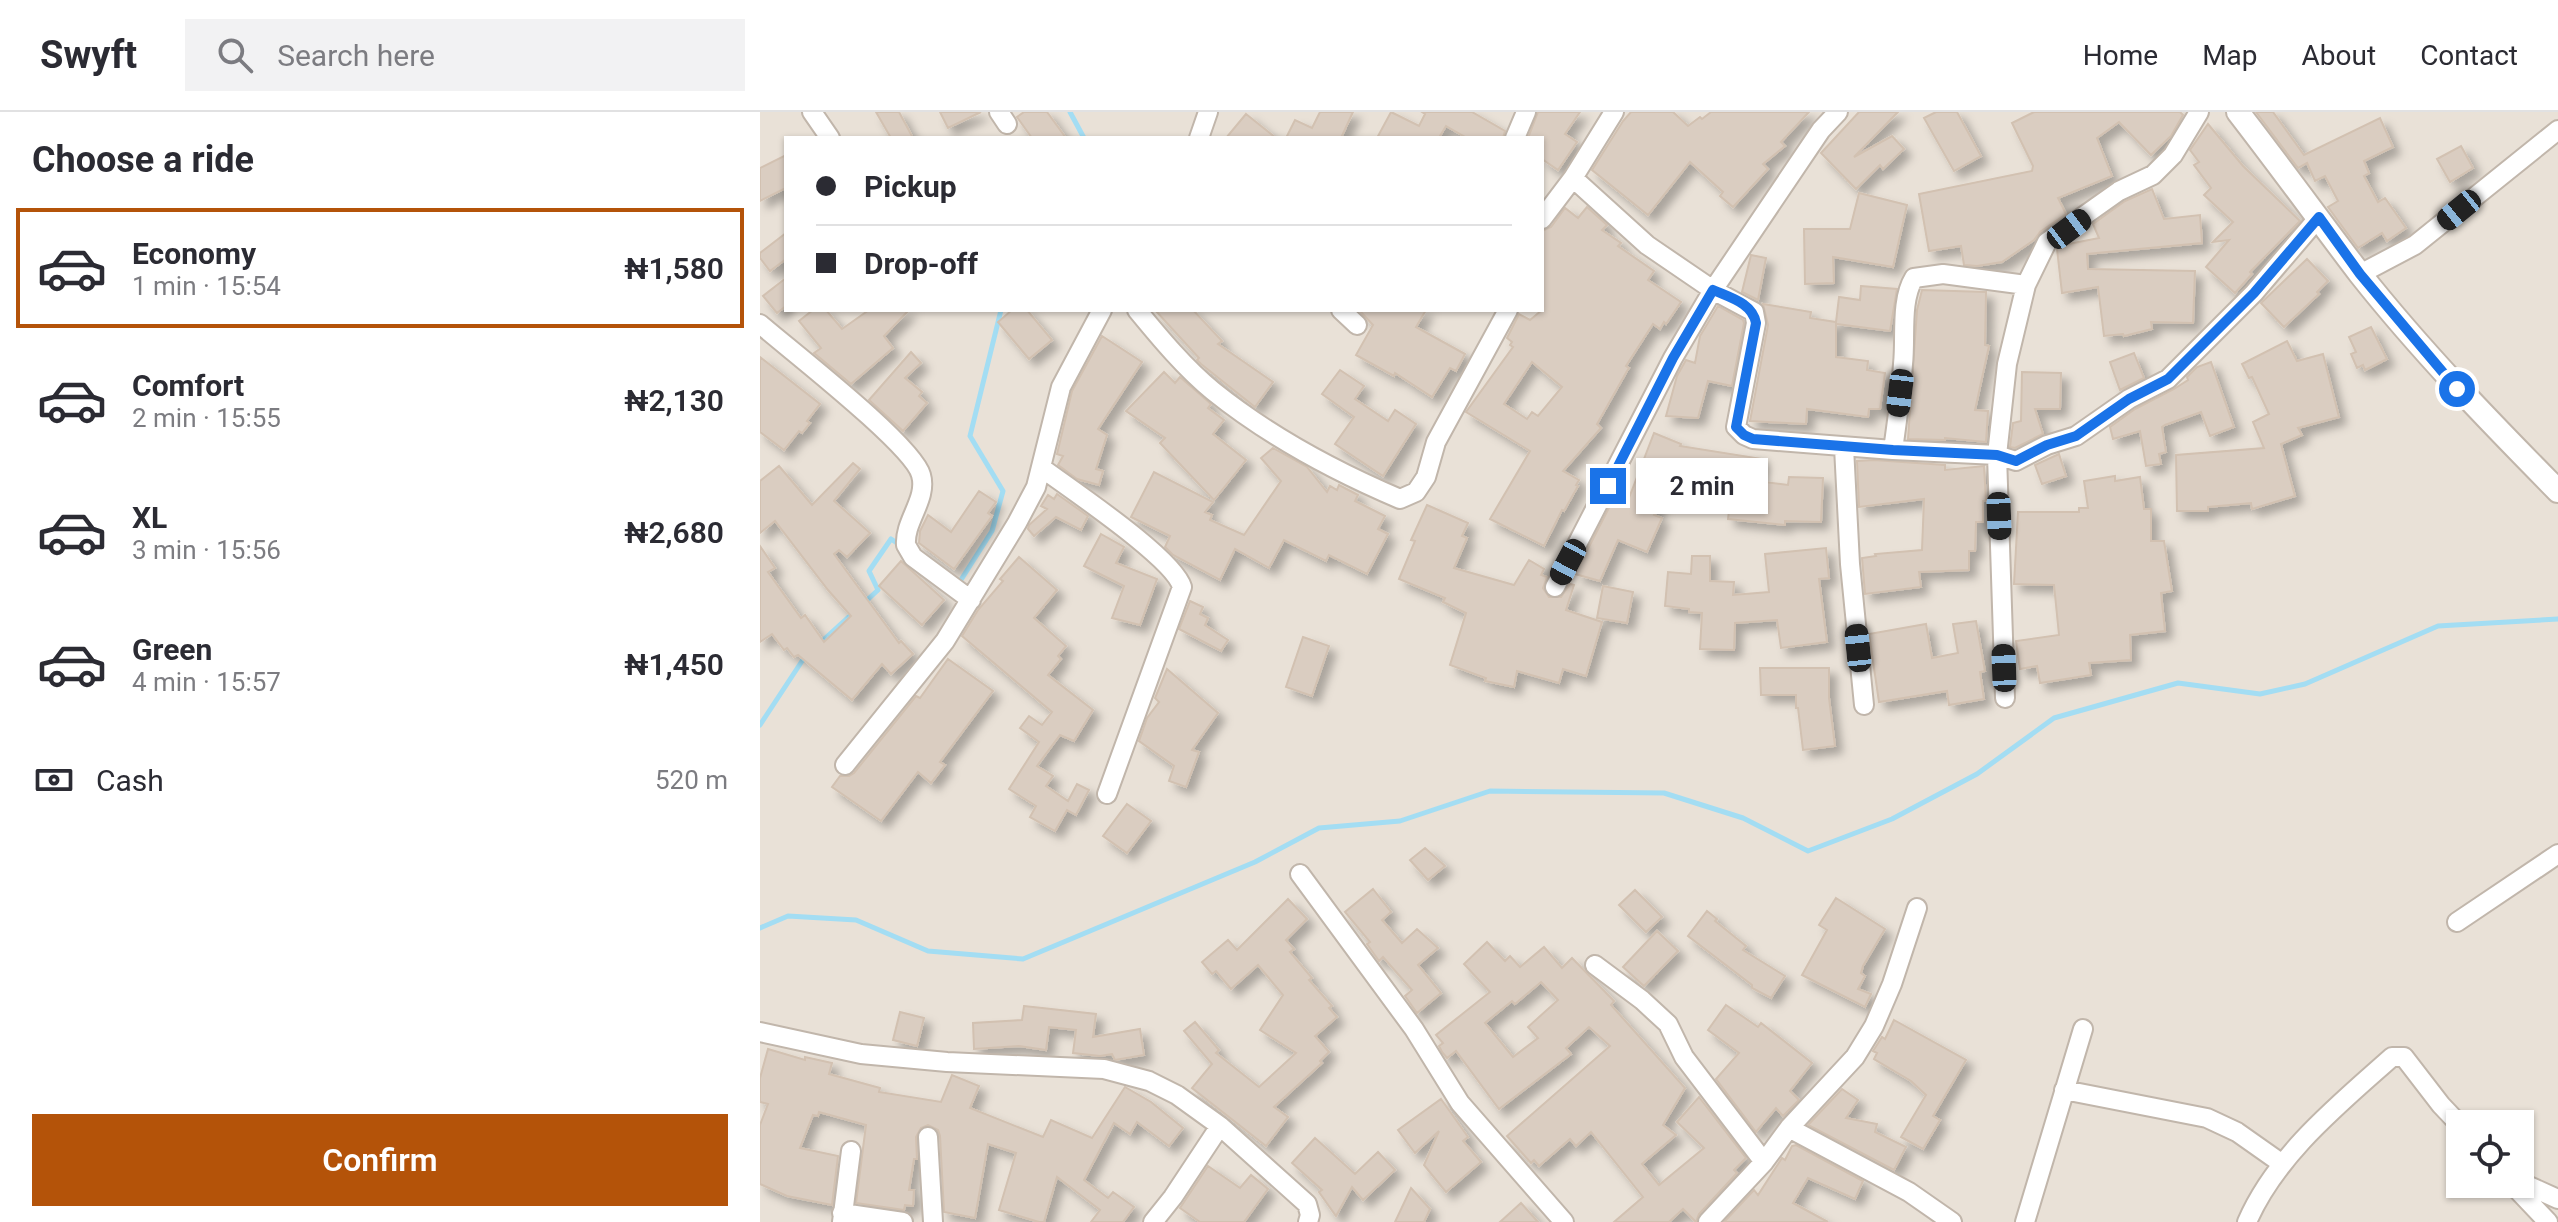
<!DOCTYPE html>
<html lang="en">
<head>
<meta charset="utf-8">
<style>
  :root { --surface:#fff; --page:#f2f2f3; --text:#2b2b33; --muted:#7c7c81; --line:#e1e1e2; --accent:#b45309 }
  body { margin:0; font-family:Roboto,sans-serif; background:var(--page); color:var(--text); height:100vh; display:flex; flex-direction:column; font-size:30px; white-space:nowrap }
  * { box-sizing:border-box; margin:0 }
  p { font-size:26px; color:var(--muted) }
  .icon { flex:none; width:44px; height:44px; fill:none; stroke:currentColor; stroke-width:2; stroke-linecap:round; stroke-linejoin:round }
  .map { position:relative; flex:1; overflow:hidden }
  .panel { display:flex; flex-direction:column; background:var(--surface); width:760px }
  .panel>* { flex:none }
  .banner { position:absolute; left:24px; top:24px; width:760px; height:176px; border-radius:0px; box-shadow:0 2px 6px #0004; display:grid; align-content:center; height:176px; padding:0 32px; background:var(--surface) }
  .fabs { position:absolute; left:1686px; top:998px; display:grid; gap:16px }
  .fabs a { display:grid; place-items:center; width:88px; height:88px; border-radius:0px; background:var(--surface); box-shadow:0 2px 6px #0004; font-size:40px }
  .end { position:absolute; width:36px; height:36px; margin:-18px; border:10px solid #1a73e8; background:#fff; box-shadow:0 0 0 4px #fff }
  .from { border-radius:50% }
  .bubble { position:absolute; height:56px; border-radius:0px; background:var(--surface); box-shadow:0 2px 6px #0004; font-size:26px; font-weight:600; line-height:56px; text-align:center }
  .car { position:absolute; width:24px; height:48px; margin:-24px -12px; border-radius:10px; box-shadow:0 0 6px 2px #0007; background:linear-gradient(#222 24%,#8ab4d8 0 40%,#222 0 76%,#8ab4d8 0 86%,#222 0) }
  .banner b { display:flex; align-items:center; gap:28px; height:76px; font-size:30px }
  .banner b+b { border-top:2px solid var(--line) }
  .banner i { width:20px; height:20px; background:var(--text) }
  ul { padding:0; list-style:none }
  li { display:flex; align-items:center; gap:24px; height:120px; margin:0 16px 12px; padding:0 16px; border:4px solid transparent; border-radius:0px }
  li div { flex:1 }
  li b { display:block; font-size:30px }
  li em { font-style:normal; font-weight:600 }
  li.current { border-color:var(--accent) }
  li>.icon { width:72px; height:72px; stroke-width:1.5 }
  h2 { padding:0 32px; font-size:36px; line-height:96px }
  .pay { display:flex; align-items:center; gap:20px; height:88px; padding:0 32px; font-size:30px }
  .pay p { margin-inline-start:auto }
  .action { display:flex; gap:16px; margin-top:auto; padding:16px 32px }
  .action a { flex:1; height:92px; border-radius:0px; background:var(--accent); color:#fff; font-size:32px; font-weight:600; line-height:92px; text-align:center }
  header { display:flex; align-items:center; gap:48px; box-sizing:border-box; height:112px; padding:0 40px; background:var(--surface); border-bottom:2px solid var(--line) }
  header strong { font-size:38px }
  nav { display:flex; gap:44px; margin-inline-start:auto; font-size:28px }
  .search { width:560px; height:72px; background:var(--page); display:flex; align-items:center; gap:20px; box-sizing:border-box; padding:0 28px; border-radius:0px; color:var(--muted); font-size:30px }
  main { display:flex; flex:1; min-height:0 }
  .map>svg:first-child { display:block }
  .residential { fill:#e9e1d7; fill-rule:evenodd }
  .lines { fill:none; stroke-linecap:round; stroke-linejoin:round }
  .stream { stroke:#a3ddf3; stroke-width:5 }
  .building { fill:#dacdc1; stroke:#d2c1b1; stroke-width:2; fill-rule:evenodd; filter:url(#shadow) }
  .minor-casing { stroke:#c1b6ab; stroke-width:22 }
  .tertiary-casing { stroke:#c1b6ab; stroke-width:26 }
  .minor { stroke:#fff; stroke-width:18 }
  .tertiary { stroke:#fff; stroke-width:22 }
  .route { stroke:#1a73e8; stroke-width:10 }
</style>
</head>
<body>
<header>
<strong>Swyft</strong>
<div class="search"><svg class="icon" aria-label="search" viewBox="0 0 24 24"><circle cx="10" cy="10" r="6"/><path d="M15 15l6 6"/></svg>Search here</div>
<nav><a>Home</a><a>Map</a><a>About</a><a>Contact</a></nav>
</header>
<main>
<section class="panel">
<h2>Choose a ride</h2>
<ul>
<li class="current"><svg class="icon" aria-label="car" viewBox="0 0 24 24"><path d="M5 17H2v-5l4-1 3-4h7l3 4 3 1v5h-3M9 17h6M6 11h13"/><circle cx="7" cy="17" r="2"/><circle cx="17" cy="17" r="2"/></svg><div><b>Economy</b><p>1 min · 15:54</p></div><em>₦1,580</em></li>
<li><svg class="icon" aria-label="car" viewBox="0 0 24 24"><path d="M5 17H2v-5l4-1 3-4h7l3 4 3 1v5h-3M9 17h6M6 11h13"/><circle cx="7" cy="17" r="2"/><circle cx="17" cy="17" r="2"/></svg><div><b>Comfort</b><p>2 min · 15:55</p></div><em>₦2,130</em></li>
<li><svg class="icon" aria-label="car" viewBox="0 0 24 24"><path d="M5 17H2v-5l4-1 3-4h7l3 4 3 1v5h-3M9 17h6M6 11h13"/><circle cx="7" cy="17" r="2"/><circle cx="17" cy="17" r="2"/></svg><div><b>XL</b><p>3 min · 15:56</p></div><em>₦2,680</em></li>
<li><svg class="icon" aria-label="car" viewBox="0 0 24 24"><path d="M5 17H2v-5l4-1 3-4h7l3 4 3 1v5h-3M9 17h6M6 11h13"/><circle cx="7" cy="17" r="2"/><circle cx="17" cy="17" r="2"/></svg><div><b>Green</b><p>4 min · 15:57</p></div><em>₦1,450</em></li>
</ul>
<div class="pay"><svg class="icon" aria-label="cash" viewBox="0 0 24 24"><path d="M3 7h18v10H3z"/><circle cx="12" cy="12" r="2"/></svg>Cash<p>520 m</p></div>
<div class="action"><a>Confirm</a></div>
</section>
<div class="map">
<svg width="1798" height="1110" viewBox="0 0 1798 1110">
  <defs>
    <filter id="shadow"><feDropShadow dx="7" dy="7" stdDeviation="4" flood-color="#0004"/></filter>
  </defs>
  <rect width="100%" height="100%" fill="#f5f0e9"/>
  <path class="residential" d="M0 0H1798V1110H0ZM26 26H782V198H26ZM1700 1012H1760V1072H1700Z"/>
  <g class="lines">
    <path class="stream" d="M310 0 324 26
      M199 471 232 419 243 379 210 324 241 198
      M104 491 118 478 109 459 131 427 140 433
      M60 531 94 500
      M0 613 46 543
      M0 816 28 804 96 808 168 839 263 847 495 750 559 716 640 709 730 679 904 681 983 706 1048 739 1132 707 1217 662 1294 606 1418 571 1500 582 1545 572 1678 514 1798 507"/>
  </g>
  <path class="building" d="M116 0H139L153 26H131Z
    M180 0H221L188 16Z
    M264 0H287L306 26H272L257 5Z
    M560 0H593L581 26H526L535 8 552 16Z
    M631 0 659 14 665 2 662 0H712L745 19 743 26H707L686 14 680 24 683 26H617Z
    M778 0H820L805 22 817 30 798 58 782 47V26H768Z
    M871 0H913L928 14 940 5 942 7 951 0H1049L1021 30 1025 34 1003 52 1008 57 973 95 960 84 963 80 930 50 888 103 832 58 863 9Z
    M1099 0H1138L1094 45 1132 24 1144 37 1123 57 1120 53 1096 77 1061 41Z
    M1176 0H1197L1221 44 1194 59 1164 6Z
    M1274 0H1420L1423 3 1411 24 1391 43 1359 10 1337 26 1352 64 1298 86 1306 102 1280 120 1274 128 1242 150 1217 154 1204 153 1201 134 1169 139 1159 82 1272 59 1273 54 1252 11Z
    M1496 0H1513L1544 43 1620 6 1633 35 1604 49 1609 61 1604 64 1618 90 1625 86 1646 116 1627 129 1622 121 1598 136 1568 95 1578 89 1565 64 1555 69 1547 51 1538 56Z
    M486 2 516 26H466Z
    M1448 12 1483 54 1540 109 1490 160 1492 162 1475 181 1446 155 1469 128 1453 130 1473 110 1444 83 1451 76 1434 53 1439 50 1430 38Z
    M1701 34 1713 56 1690 70 1677 47Z
    M26 43V76L0 89V56Z
    M1392 77 1404 107 1440 103 1442 131 1327 142 1328 157 1435 159 1433 211 1391 210 1392 217 1364 224 1363 222 1344 224 1338 175 1302 181 1297 137 1304 133 1339 126 1333 112 1365 89Z
    M1099 81 1147 93 1133 155 1073 145 1074 171 1045 172 1044 117H1090Z
    M827 95 847 113 842 118 861 131 858 134 894 159 888 168 921 190 906 212 904 210 900 217 893 212 866 254 869 256 867 259 837 312 841 316 803 359 819 368 816 373 818 374 804 399 802 398 784 434 730 407 770 339 706 300 753 235 750 233 752 230 747 226 759 202 770 208 782 198V119L791 115 805 96 818 106ZM772 250 802 275 778 304 772 300 767 307 744 292Z
    M26 121V147L10 159 0 146V141Z
    M991 143 1006 146 998 188 982 180Z
    M1547 147 1568 169 1557 180 1559 182 1524 215 1501 191Z
    M26 166V194L17 201 3 184Z
    M1101 174 1137 177 1130 219 1076 212V245L1108 249 1107 258 1125 261 1120 297H1109L1108 305 1047 297 1046 312 990 309 1008 213 1003 192 1051 200 1050 206 1076 210 1079 185 1100 188Z
    M1162 178 1226 180 1225 233 1229 234 1215 298 1228 299 1226 330 1185 326V328L1148 327 1157 198Z
    M958 194 983 208 984 211 972 274 948 269 938 306 906 304 917 264 926 248 935 251 940 224Z
    M53 198H66L82 217 109 198H149L124 224 133 236 91 272 54 241 61 236 39 209Z
    M252 198H267L292 228 269 247 238 210Z
    M395 198H433L462 229 458 232 513 270 495 295 441 252 437 248 439 246Z
    M599 198H666L656 215 705 242 696 259 690 256 672 285 635 261 634 264 596 243 613 213Z
    M1611 215 1627 247 1605 258 1603 253 1597 256 1591 242 1596 240 1589 225Z
    M342 224 382 250 338 317 347 323 336 357 343 359 339 373 317 367 298 353 303 344 297 342 312 279Z
    M1527 229 1537 249 1563 242 1579 305 1538 316 1542 323 1521 332 1535 384 1492 397 1491 391 1448 395V399H1417L1416 343 1504 336 1493 310 1509 302 1492 265 1489 266 1482 252Z
    M151 240 161 251 145 266 162 280 159 284 167 291 143 319 109 288Z
    M1374 241 1384 266 1360 278 1350 250Z
    M0 245 60 292 47 309 50 311 42 321 39 319 24 338 0 320Z
    M1451 250 1474 315 1450 324 1441 300 1405 313 1402 315 1406 340 1399 342 1401 352 1386 354 1380 319 1353 327 1350 315 1375 297 1414 277 1428 268 1427 265 1437 255Z
    M580 258 604 274 595 287 628 309 635 298 656 312 623 364 575 332 594 305 562 282Z
    M404 260 415 271 420 265 451 292 448 296 464 308 453 322 486 348 454 388 400 331 405 326 366 299Z
    M1262 260 1301 261 1300 297H1275L1283 322 1255 336 1250 335 1253 311 1261 309Z
    M894 321 921 332 920 334 1002 347 997 369 1028 373 1029 365 1063 366 1061 410 1025 409V413L968 407 973 366 919 358 911 379 905 377 894 403 902 406 887 440 858 428 840 469 815 462 854 386 867 391Z
    M513 336 547 355 567 380 570 374 577 378 579 373 598 383 595 389 625 404 618 417 628 422 607 462 569 443 566 449 524 428 509 456 475 437 460 468 413 443 405 435 410 424 371 405 394 360 453 390 445 400 452 403 450 408 484 423 521 369 501 346Z
    M1299 342 1306 364 1282 372 1275 353Z
    M1114 348 1185 353V358L1224 354 1226 389H1223V410H1216L1215 439H1209V458L1159 460 1161 475 1105 482 1102 446 1116 444 1115 442 1162 438 1164 387 1099 395 1097 349Z
    M93 351 100 357 74 389 110 421 87 445 79 438 74 442 139 531 141 529 153 542 131 562 122 552 92 588 38 543 34 545 27 536 24 538 12 522 0 530V434L15 456 8 460 41 506 45 503 64 530 91 504 68 478 15 409 0 421V369L19 354 52 393Z
    M1355 364V369L1380 365 1384 397H1391V429H1404L1412 479 1401 481 1405 519 1370 523 1371 548 1329 551 1331 563 1280 571 1277 554 1260 557 1256 529 1299 523 1294 473 1254 472 1258 400H1319V396H1328L1324 369Z
    M219 379 236 390 228 401 232 404 194 457 159 431 160 419 168 403 191 420Z
    M297 382 328 404 321 418 296 405 274 424 268 417 269 413 287 397 281 394 288 383 294 387Z
    M667 393 708 411 702 424 707 426 694 456 754 473 769 448 784 457 781 463 787 465 783 476 789 485H801L810 472 814 473 806 498 842 510 826 564 803 557 799 571 757 559 754 575 725 569 726 566 690 553 706 501 683 490 685 486 639 467 655 429 651 428Z
    M341 422 364 435 356 451 397 467 380 513 352 506 364 474 324 454Z
    M1066 436 1069 466 1059 467 1067 530 1021 536 1017 508 975 511 974 538 940 537 942 501 929 500V497L905 494 908 460 931 462 932 444H950V469L974 470 973 483 1009 480 1005 442Z
    M259 445 297 478 274 506 306 534 298 544 301 547 288 563 333 598 314 629 300 623 277 654 293 664 286 674 308 689 317 672 329 678 316 703 307 698 295 719 270 705 276 694 249 677 279 630 260 616 269 604 282 613 292 600 202 524 218 498 243 469 240 467Z
    M141 449 184 488 162 513 119 474Z
    M843 474 873 480 867 511 837 506Z
    M430 489 443 495 440 502 448 506 445 513 468 528 461 539 419 517Z
    M1216 509 1225 559 1220 560 1224 587 1189 593 1187 579 1119 590 1109 522 1166 512 1172 546 1198 541 1193 512Z
    M543 525 569 534 552 584 526 575Z
    M188 547 233 579 180 650 185 653 171 671 158 660 121 709 72 675 80 664H89L94 661 156 584 160 586Z
    M1000 556H1069V586L1075 634 1043 638 1038 596H1036V583H1001Z
    M407 557 458 601 432 638 439 640 426 675 409 669 414 654 379 629 387 606 399 590 395 586Z
    M367 692 391 709 367 741 343 724Z
    M665 736 685 754 668 768 650 748Z
    M613 777 631 800 622 808 642 831 657 817 678 836 658 853 681 881 657 901 645 884 652 878 623 845 619 849 607 832 610 830 585 800Z
    M875 778 902 805 886 820 859 793Z
    M1076 786 1125 817 1103 854 1101 861 1105 864 1098 877 1111 882 1105 895 1042 863 1067 818 1059 813Z
    M528 787 547 807 526 828 534 837 530 840 552 866 549 868 572 894 569 896 577 905 555 924 569 940 560 949 562 951 514 995 528 1005 506 1034 432 976 452 952 424 919 435 910 459 938 456 941 499 975 536 941 500 918 523 883 498 853 471 877 456 859 452 862 442 850 468 828 477 838Z
    M947 799 957 807 955 809 986 834 983 838 1025 864 1011 886 992 876V873L928 824Z
    M897 819 918 839 884 874 863 855Z
    M727 830 745 849 750 844 760 855 784 835 802 856 812 846 854 889 851 893 925 976 903 1013 916 1023 882 1052 899 1073 944 1036 917 1010 939 985 986 1046 974 1058 977 1061 939 1102 936 1110 923 1097 909 1110H854L883 1085 831 1020 816 1034 810 1027 779 1054 774 1048 771 1051 747 1024 850 934 829 915 806 936 811 942 739 997 696 939 687 946 682 940 679 934 683 931 676 923 730 880 704 852ZM781 870 798 888 768 915 778 926 753 945 725 911 752 889 755 892Z
    M966 893 998 915 1001 911 1052 951 1030 979 1039 988 1023 1004 1016 996 996 1020 956 967 979 941 948 918Z
    M264 894 336 902 333 925 380 917 384 943 355 948 352 942 340 944 313 941 316 918 289 915 286 938 259 934 214 937 213 911 262 908Z
    M140 900 164 906 157 934 133 928Z
    M1134 908 1206 948 1173 1004 1180 1008 1163 1037 1141 1025 1166 983 1151 969 1114 947 1117 941 1113 939 1122 925 1125 927Z
    M8 937 45 948V945L72 951 69 962 120 976 119 980 181 990 192 963 219 974 210 996 283 1025 291 1008 332 1026 365 975 391 990 423 1016 409 1034 377 1010 370 1022 354 1011 324 1068 348 1086 353 1080 374 1095 363 1110H331L340 1098 297 1065 284 1110H279L239 1098 256 1041 228 1032 215 1106 184 1100 180 1024 178 1018 168 1013 161 1016 156 1025 157 1047H154L149 1078H154L153 1094 145 1093 144 1098 96 1091 106 1013 59 1000 58 1004 53 1003 40 1036 78 1044 72 1093 27 1084 0 1072V1013L8 992 0 990V966Z
    M1082 977 1098 988 1086 1006 1117 1012 1115 1020 1146 1035 1134 1058 1048 1013Z
    M681 987 708 1025 703 1029 721 1050 686 1080 664 1053 679 1019 655 1041 638 1018Z
    M555 1026 595 1062 618 1040 635 1058 603 1088 592 1075 576 1104 559 1080 562 1078 532 1051Z
    M1036 1033 1103 1069 1095 1087 1048 1066 1033 1091 1068 1110H964L994 1078 998 1083 1022 1046 1025 1048 1032 1034Z
    M448 1054 480 1076 491 1063 508 1077 484 1110H440L420 1096Z
    M651 1076 670 1097 664 1110H635Z
    M761 1091 778 1110H740Z"/>
  <g class="lines">
    <g class="minor-casing">
      <path id="minor" d="M52 0 70 26
        M239 0 247 12
        M439 26 448 0
        M755 26 766 0
        M813 66 887 133 953 178 994 200 996 211 976 315 984 323 993 327 1133 338 1237 343 1256 349 1287 333 1316 324 1369 287 1408 267 1494 181 1559 105
        M782 107 813 66 854 0
        M1600 162 1655 133 1798 18
        M377 198C400 226 425 256 453 279 509 324 574 359 640 387L656 380 666 365 676 330 748 198
        M581 198 597 213
        M0 212C30 238 153 333 161 363 168 387 144 409 146 433L153 445 211 488
        M1084 335 1090 452 1104 593
        M1133 338C1137 310 1141 281 1143 252 1146 225 1140 189 1154 166L1183 162 1266 173
        M282 356C310 377 414 446 422 475L347 682
        M795 475 913 246 953 178 1061 18 1078 0
        M1245 586 1237 343 1247 252 1266 173 1287 130 1359 79 1393 63 1413 43 1439 0
        M85 653 185 529 257 411 276 375 301 275 342 198
        M540 762 654 917 700 991 804 1110
        M1697 810 1798 742
        M835 853 882 888 908 912 924 945 1004 1050
        M0 920 101 942 187 950 344 957 389 969 417 983 460 1014 547 1092 550 1103 548 1110
        M1304 978 1447 1006 1477 1020 1521 1051
        M1029 1016 1149 1080 1192 1110
        M168 1025 173 1110
        M1760 1070 1798 1087
        M1752 1072 1788 1110
        M82 1101 143 1110
        M82 1110 91 1039
        M393 1110 413 1085 460 1014
        M948 1110 1004 1050 1029 1016 1095 945 1114 914 1132 872 1157 796
        M1265 1110 1323 917
        M1487 1110C1516 1043 1578 993 1632 945H1644L1681 993 1700 1013"/>
    </g>
    <g class="tertiary-casing">
      <path id="tertiary" d="M1478 0C1519 53 1559 108 1600 162 1661 239 1729 309 1798 379"/>
    </g>
    <use href="#minor" class="minor"/>
    <use href="#tertiary" class="tertiary"/>
  </g>
  <g class="lines">
    <path class="route" d="M848 374 913 246 953 178C971 186 992 191 996 211L976 315 984 323 993 327 1133 338 1237 343 1256 349 1287 333 1316 324 1369 287 1408 267 1494 181 1559 105 1600 162 1697 277"/>
  </g>
</svg>
<div class="fabs">
<a><svg class="icon" aria-label="locate" viewBox="0 0 24 24"><circle cx="12" cy="12" r="6"/><path d="M12 2v4M12 18v4M2 12h4M18 12h4"/></svg></a>
</div>
<i class="end from" style="left:1697px;top:277px"></i>
<i class="end" style="left:848px;top:374px"></i>
<div class="bubble" style="left:876px;top:346px;width:132px">2 min</div>
<i class="car" style="left:1699px;top:98px;rotate:231deg"></i>
<i class="car" style="left:1309px;top:117px;rotate:53deg"></i>
<i class="car" style="left:1140px;top:281px;rotate:187deg"></i>
<i class="car" style="left:1239px;top:404px;rotate:178deg"></i>
<i class="car" style="left:808px;top:450px;rotate:208deg"></i>
<i class="car" style="left:1098px;top:536px;rotate:354deg"></i>
<i class="car" style="left:1244px;top:556px;rotate:358deg"></i>
<div class="banner">
<b><i class="from"></i>Pickup</b>
<b><i></i>Drop-off</b>
</div>
</div>
</main>
</body>
</html>
